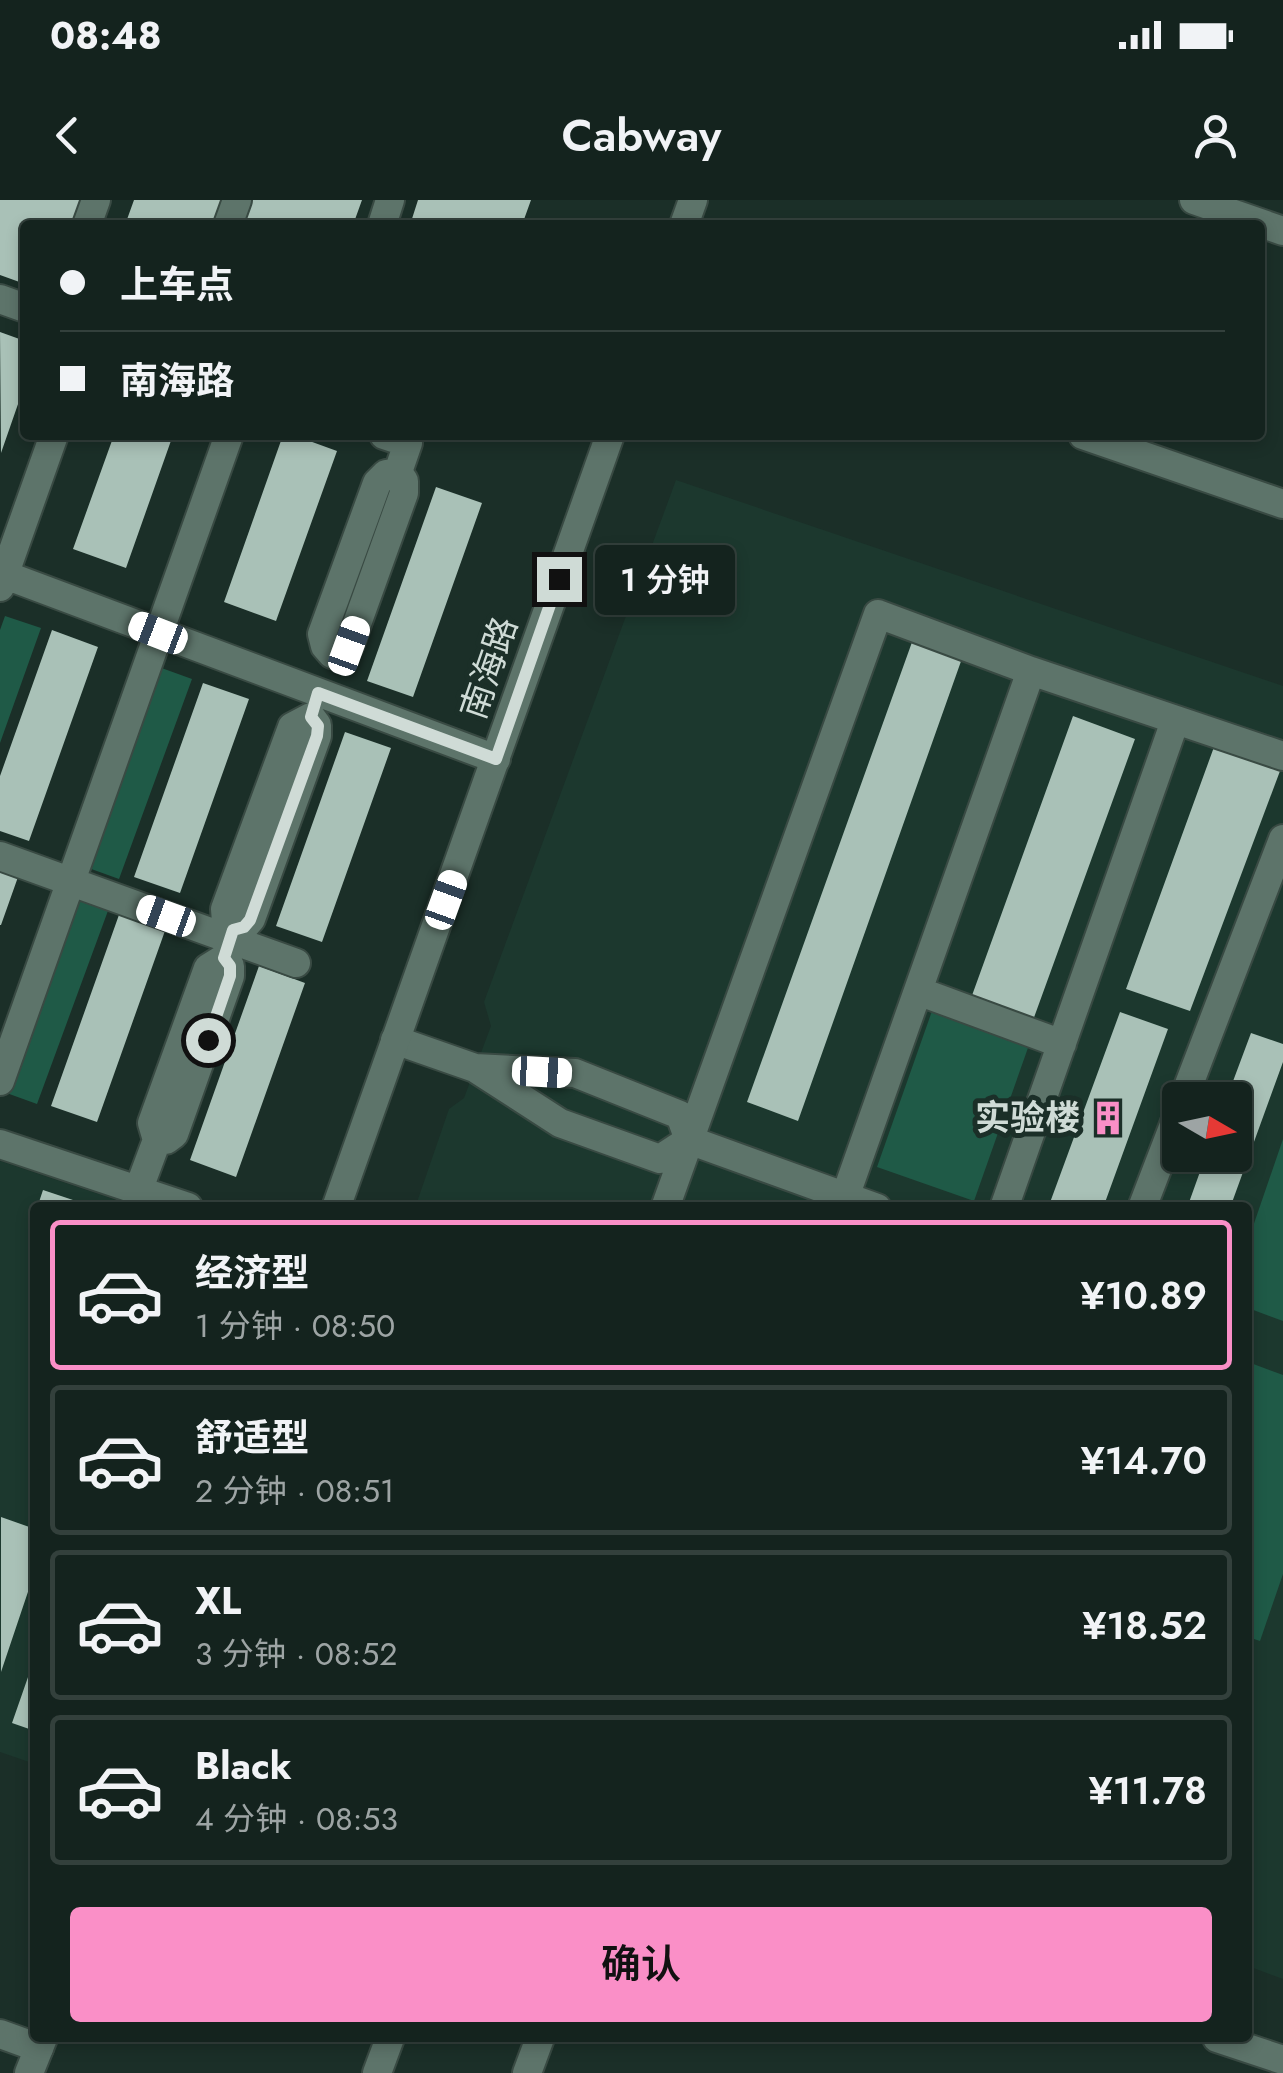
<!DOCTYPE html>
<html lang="zh">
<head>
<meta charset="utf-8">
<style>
  :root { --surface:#14231e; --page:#212f2b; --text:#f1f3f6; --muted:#9da4a4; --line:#33403c; --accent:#fa8fc7 }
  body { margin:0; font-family:Jost,"Noto Sans SC",sans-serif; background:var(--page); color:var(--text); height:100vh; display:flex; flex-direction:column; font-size:38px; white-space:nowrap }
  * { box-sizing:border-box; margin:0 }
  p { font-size:32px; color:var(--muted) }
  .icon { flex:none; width:55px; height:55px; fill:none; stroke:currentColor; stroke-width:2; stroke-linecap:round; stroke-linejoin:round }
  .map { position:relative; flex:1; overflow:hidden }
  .drawer { position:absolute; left:30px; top:1002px; width:1222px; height:840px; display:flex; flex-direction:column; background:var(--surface); border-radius:10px; box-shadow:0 5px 15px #0003,0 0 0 2px var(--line) }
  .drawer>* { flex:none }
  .banner { position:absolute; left:20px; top:20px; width:1245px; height:220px; border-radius:10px; box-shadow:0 5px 15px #0003,0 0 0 2px var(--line); display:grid; align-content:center; height:220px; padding:0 40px; background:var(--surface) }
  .needle { width:65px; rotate:99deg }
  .tools { position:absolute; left:1162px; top:882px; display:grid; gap:20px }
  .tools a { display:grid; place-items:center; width:90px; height:90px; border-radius:10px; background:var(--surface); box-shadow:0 5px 15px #0003,0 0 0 2px var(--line); font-size:50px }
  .end { position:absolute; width:45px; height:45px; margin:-22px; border:12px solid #cfdbd6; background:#111; box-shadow:0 0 0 5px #111 }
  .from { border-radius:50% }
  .bubble { position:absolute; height:70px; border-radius:10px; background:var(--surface); box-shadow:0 5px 15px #0003,0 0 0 2px var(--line); font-size:32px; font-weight:600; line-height:70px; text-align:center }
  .car { position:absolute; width:30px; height:60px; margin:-30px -15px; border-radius:12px; box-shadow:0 0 8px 2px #0007; background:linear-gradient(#fff 24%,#345 0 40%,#fff 0 76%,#345 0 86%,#fff 0) }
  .banner b { display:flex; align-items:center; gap:35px; height:95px; font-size:38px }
  .banner b+b { border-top:2px solid var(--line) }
  .banner i { width:25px; height:25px; background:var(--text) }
  ul { padding:18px 0 0; list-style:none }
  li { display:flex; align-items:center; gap:30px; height:150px; margin:0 20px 15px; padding:0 20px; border:5px solid var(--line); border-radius:10px }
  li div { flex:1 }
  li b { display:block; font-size:38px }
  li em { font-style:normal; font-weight:600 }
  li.selected { border-color:var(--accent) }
  li>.icon { width:90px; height:90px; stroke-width:1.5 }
  .button { display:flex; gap:20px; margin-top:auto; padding:20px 40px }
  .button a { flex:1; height:115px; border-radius:10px; background:var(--accent); color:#111; font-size:40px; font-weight:600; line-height:115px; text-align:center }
  .status { display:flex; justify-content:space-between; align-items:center; height:70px; padding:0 50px; background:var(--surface); direction:ltr }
  .status svg { height:28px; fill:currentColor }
  header { display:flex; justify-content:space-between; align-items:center; height:130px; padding:0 40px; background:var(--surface); font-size:45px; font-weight:600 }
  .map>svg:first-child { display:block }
  .built { fill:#1c382e; fill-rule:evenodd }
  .green { fill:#1f5a47 }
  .building { fill:#a9c1b7 }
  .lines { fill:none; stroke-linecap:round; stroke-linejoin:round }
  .minor-casing { stroke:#394a43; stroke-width:32 }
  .tertiary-casing { stroke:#394a43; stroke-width:32 }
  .minor { stroke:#5d746a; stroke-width:28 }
  .tertiary { stroke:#5d746a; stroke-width:28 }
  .route { stroke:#cfdbd6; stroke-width:12 }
  .labels { text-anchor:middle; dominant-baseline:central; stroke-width:10; stroke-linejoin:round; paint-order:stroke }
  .street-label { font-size:35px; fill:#cfdbd6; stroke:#1b2f28 }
  .poi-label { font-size:35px; font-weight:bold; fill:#cfdbd6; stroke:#1b2f28; text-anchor:end }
</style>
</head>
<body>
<div class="status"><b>08:48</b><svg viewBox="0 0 49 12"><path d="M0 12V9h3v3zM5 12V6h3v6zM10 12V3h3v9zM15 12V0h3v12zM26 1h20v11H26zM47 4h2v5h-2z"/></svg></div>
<header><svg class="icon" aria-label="back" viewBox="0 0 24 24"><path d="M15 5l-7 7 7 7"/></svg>Cabway<svg class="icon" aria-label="person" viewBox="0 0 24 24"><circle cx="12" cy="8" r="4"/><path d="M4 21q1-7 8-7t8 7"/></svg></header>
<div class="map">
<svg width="1283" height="1873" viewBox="0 0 1283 1873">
  <rect width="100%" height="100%" fill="#1b2f28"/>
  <path class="built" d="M676 280 1283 486V1779L1248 1766V1008H415L449 909 464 898 491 826 484 802ZM1180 900H1235V955H1180Z
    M0 961 137 1007 35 1008V1564L0 1552Z"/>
  <path class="green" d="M5 416 41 428 0 543V430Z
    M156 466 192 479 119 679 83 666Z
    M73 695 109 708 37 904 1 891Z
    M932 811 1029 845 974 1001 877 967Z
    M1283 939V1121L1248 1108V1041Z
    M1248 1162 1283 1175V1374L1260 1441 1248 1437Z"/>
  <path class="building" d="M0 0H84L75 25H25V84L0 75Z
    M134 0H221L212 25H125Z
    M248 0H362L353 25H239Z
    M418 0H531L522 25H410Z
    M0 132 25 141V184L1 253Z
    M114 235H173L126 368 73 349Z
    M283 235H293L337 251 276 421 224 402Z
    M436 287 482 303 413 497 367 481Z
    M52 430 98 447 29 641 0 631V576Z
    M916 431 965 450 798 921 747 902Z
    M203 483 249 499 180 693 134 677Z
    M1073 516 1135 539 1032 823 970 801Z
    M345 532 391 548 322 742 276 726Z
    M1214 547 1280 571 1190 811 1126 789Z
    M0 670 18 677 1 725H0Z
    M120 712 166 728 97 922 51 906Z
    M259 766 305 783 236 977 190 960Z
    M1120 812 1168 829 1103 1008H1048Z
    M1251 833 1283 844V862L1230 1008H1187L1206 955H1235V900H1226Z
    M43 990 94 1007V1008H37Z
    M1 1317 35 1329V1371L1 1472Z
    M35 1457V1531L12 1523Z"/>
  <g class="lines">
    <g class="minor-casing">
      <path id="minor" d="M1194 0 1283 31
        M87 25 96 0
        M228 25 237 0
        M382 25 390 0
        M0 99 25 108
        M384 235 408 243 398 272
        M1083 235 1283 304
        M398 272 404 281V293L349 446 342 453 332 454 325 446 322 434 377 283 386 274Z
        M0 373 496 559
        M0 387 54 235
        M311 517 317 525V536L251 719 244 727 233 730 226 722 225 709 292 527Z
        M0 656 296 763
        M224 758 230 766V776L174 934 166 940H157L152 923 208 768Z
        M918 791 1062 844
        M395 840 475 868 575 873 680 915 689 940 877 1008
        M478 870 560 923 660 959 689 940
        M0 881 229 235
        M1183 900 1283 639
        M0 944 188 1007
        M138 991 157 940
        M845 997 1031 471
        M665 1008 878 414 1031 471 1283 556
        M1004 1008 1175 521
        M1142 1008 1180 909
        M0 1834 39 1848
        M377 1873 390 1838
        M527 1873 540 1838"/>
    </g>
    <g class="tertiary-casing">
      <path id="tertiary" d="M684 25 693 0
        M336 1008 610 235
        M1217 1838 1283 1860
        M29 1873 43 1838"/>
    </g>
    <use href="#minor" class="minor"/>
    <use href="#tertiary" class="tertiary"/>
  </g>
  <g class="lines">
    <path class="route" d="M208 840 230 776V766L224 758 233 730 244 727 250 720 317 536 318 526 311 517 318 493 496 559 559 379"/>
  </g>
  <defs>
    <g id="building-bare" transform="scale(2.7)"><path d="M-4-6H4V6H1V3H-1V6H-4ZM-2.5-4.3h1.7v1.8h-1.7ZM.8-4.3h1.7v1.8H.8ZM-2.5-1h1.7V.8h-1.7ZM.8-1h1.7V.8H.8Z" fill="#fa8fc7" stroke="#1b2f28" stroke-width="2.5" paint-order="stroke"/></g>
  </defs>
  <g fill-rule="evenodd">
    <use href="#building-bare" x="1108" y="918"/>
  </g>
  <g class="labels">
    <g class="street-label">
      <text transform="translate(489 468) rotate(-71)">南海路</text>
    </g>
    <g class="poi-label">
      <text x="1080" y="918">实验楼</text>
    </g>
  </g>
</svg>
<div class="tools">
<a><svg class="needle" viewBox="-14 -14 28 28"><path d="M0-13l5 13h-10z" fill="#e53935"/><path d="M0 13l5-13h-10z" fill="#9da4a4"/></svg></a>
</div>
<i class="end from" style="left:208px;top:840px"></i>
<i class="end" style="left:559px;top:379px"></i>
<div class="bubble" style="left:595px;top:345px;width:140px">1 分钟</div>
<i class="car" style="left:158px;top:433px;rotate:291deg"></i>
<i class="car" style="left:349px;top:446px;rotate:20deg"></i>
<i class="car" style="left:446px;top:700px;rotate:20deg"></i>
<i class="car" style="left:166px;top:716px;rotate:290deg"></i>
<i class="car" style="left:542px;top:872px;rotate:93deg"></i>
<div class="banner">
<b><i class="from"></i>上车点</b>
<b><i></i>南海路</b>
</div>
<section class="drawer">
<ul>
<li class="selected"><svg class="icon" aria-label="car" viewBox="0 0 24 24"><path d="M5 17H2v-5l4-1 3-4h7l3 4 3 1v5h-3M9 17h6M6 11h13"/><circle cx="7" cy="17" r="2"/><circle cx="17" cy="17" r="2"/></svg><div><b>经济型</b><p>1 分钟 · 08:50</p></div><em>¥10.89</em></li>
<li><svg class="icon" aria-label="car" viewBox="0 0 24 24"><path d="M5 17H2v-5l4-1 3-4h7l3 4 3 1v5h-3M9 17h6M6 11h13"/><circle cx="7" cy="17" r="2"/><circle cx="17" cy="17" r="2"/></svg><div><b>舒适型</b><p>2 分钟 · 08:51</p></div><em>¥14.70</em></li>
<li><svg class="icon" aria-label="car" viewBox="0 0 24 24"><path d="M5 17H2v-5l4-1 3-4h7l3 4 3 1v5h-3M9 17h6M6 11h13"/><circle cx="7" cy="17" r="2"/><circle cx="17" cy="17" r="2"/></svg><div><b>XL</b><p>3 分钟 · 08:52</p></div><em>¥18.52</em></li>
<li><svg class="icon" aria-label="car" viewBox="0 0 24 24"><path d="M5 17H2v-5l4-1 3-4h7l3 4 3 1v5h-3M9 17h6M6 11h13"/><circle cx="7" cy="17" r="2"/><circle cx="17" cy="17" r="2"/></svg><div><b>Black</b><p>4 分钟 · 08:53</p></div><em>¥11.78</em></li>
</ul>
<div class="button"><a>确认</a></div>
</section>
</div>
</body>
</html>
